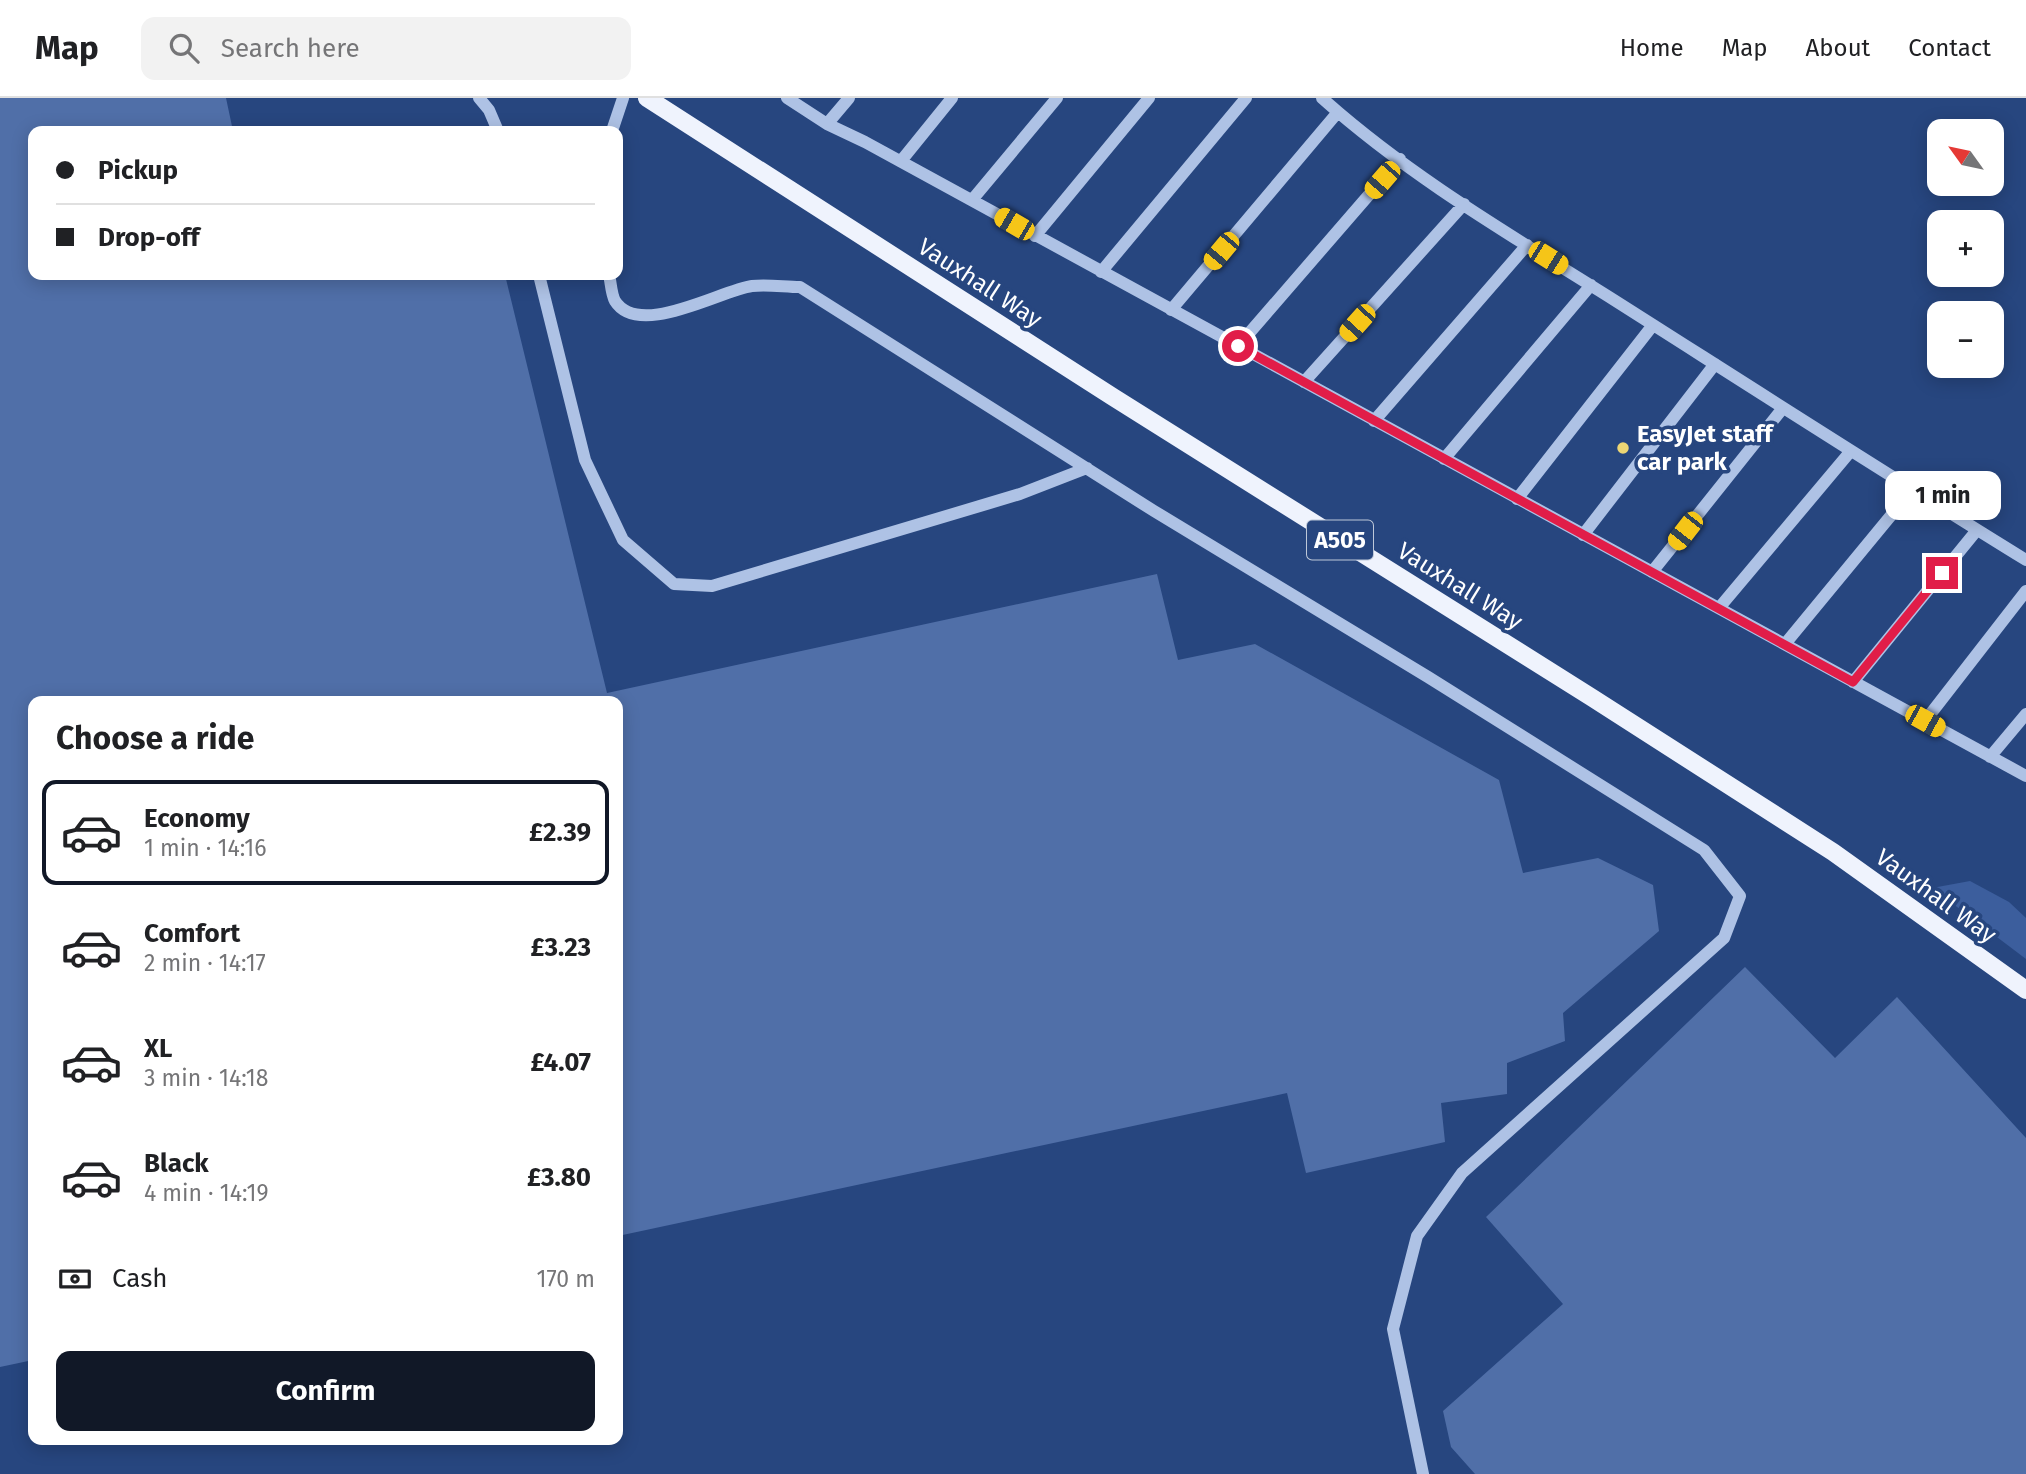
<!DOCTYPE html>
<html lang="en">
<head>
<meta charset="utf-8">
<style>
  :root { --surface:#fff; --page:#f2f2f2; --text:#202124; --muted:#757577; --line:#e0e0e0; --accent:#111827 }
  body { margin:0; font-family:"Fira Sans",sans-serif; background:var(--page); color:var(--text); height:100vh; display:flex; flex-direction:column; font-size:26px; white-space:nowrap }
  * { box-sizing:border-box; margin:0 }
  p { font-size:23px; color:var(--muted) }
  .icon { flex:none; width:38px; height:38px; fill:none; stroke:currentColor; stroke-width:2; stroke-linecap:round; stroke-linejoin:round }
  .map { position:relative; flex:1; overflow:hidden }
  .drawer { position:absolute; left:28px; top:598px; width:595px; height:749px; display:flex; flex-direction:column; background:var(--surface); border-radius:14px; box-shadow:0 4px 18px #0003 }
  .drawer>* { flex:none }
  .banner { position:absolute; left:28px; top:28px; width:595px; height:154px; border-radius:14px; box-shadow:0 4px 18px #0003; display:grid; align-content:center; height:154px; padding:0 28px; background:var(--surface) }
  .needle { width:46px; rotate:303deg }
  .tools { position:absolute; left:1927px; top:21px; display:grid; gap:14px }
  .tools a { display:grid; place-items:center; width:77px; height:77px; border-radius:14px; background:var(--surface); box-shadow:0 4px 18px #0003; font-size:35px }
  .end { position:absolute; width:32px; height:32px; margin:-16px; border:9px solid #e11d48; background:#fff; box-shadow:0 0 0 4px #fff }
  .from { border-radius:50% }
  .bubble { position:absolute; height:49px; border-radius:14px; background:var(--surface); box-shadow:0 4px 18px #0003; font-size:23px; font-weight:700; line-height:49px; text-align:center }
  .car { position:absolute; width:21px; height:42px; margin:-21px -10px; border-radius:9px; box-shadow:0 0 5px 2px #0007; background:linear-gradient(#f5c518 24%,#345 0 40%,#f5c518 0 76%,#345 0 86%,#f5c518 0) }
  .banner b { display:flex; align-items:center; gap:24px; height:66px; font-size:26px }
  .banner b+b { border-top:2px solid var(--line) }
  .banner i { width:18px; height:18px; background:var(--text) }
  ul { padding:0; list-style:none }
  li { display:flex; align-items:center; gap:21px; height:105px; margin:0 14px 10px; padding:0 14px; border:4px solid transparent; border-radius:14px }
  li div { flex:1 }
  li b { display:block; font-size:26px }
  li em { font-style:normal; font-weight:700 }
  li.current { border-color:var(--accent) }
  li>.icon { width:63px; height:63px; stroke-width:1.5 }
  h2 { padding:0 28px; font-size:32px; line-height:84px }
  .pay { display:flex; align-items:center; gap:18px; height:77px; padding:0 28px; font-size:26px }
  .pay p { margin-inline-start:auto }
  .button { display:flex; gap:14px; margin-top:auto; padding:14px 28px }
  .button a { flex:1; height:80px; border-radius:14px; background:var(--accent); color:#fff; font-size:28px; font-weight:700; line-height:80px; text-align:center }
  header { display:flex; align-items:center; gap:42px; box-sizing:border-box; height:98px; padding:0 35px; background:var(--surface); border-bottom:2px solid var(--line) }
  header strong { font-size:33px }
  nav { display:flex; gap:38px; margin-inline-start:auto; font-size:24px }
  .search { width:490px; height:63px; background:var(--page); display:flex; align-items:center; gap:18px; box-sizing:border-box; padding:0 24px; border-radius:14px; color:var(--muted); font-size:26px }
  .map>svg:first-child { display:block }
  .green { fill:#3c5e9d }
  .building { fill:#506fa8 }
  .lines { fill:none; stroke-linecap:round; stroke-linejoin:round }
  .minor { stroke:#aec2e5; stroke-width:12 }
  .major { stroke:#eff3fd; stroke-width:18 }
  .route { stroke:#e11d48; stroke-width:9 }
  .poi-dot { fill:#edd674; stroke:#27467f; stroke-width:2.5 }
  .labels { text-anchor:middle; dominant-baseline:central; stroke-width:7; stroke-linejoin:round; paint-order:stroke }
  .shield { fill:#27467f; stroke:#bec8d9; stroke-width:2 }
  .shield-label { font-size:23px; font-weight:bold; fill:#fff }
  .street-label { font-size:24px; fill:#fff; stroke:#27467f }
  .poi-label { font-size:24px; font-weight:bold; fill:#fff; stroke:#27467f; text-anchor:start }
</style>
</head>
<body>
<header>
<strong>Map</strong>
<div class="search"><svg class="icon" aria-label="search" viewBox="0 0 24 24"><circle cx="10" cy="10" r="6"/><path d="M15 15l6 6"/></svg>Search here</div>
<nav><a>Home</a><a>Map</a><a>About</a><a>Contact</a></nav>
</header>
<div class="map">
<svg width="2026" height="1376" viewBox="0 0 2026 1376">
  <rect width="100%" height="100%" fill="#27467f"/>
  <path class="green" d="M1970 783 2009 804 2026 820V861L1932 790Z"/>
  <path class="building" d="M0 0H226L233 33H33V177H505L607 595 1157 476 1178 562 1255 546 1499 682 1523 775 1598 760 1653 787 1659 833 1563 915 1565 943 1507 965V996L1441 1005 1445 1044 1306 1075 1287 995 618 1138V604H33V1262L0 1269Z
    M1745 869 1835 960 1897 899 2026 1040V1376H1475L1451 1349 1443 1313 1563 1206 1486 1119Z"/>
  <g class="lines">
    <path class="minor" d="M479 0 489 12 498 33
      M787 0 827 26 865 44 2026 678
      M1322 0C1410 79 1514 139 1614 202 1751 289 1888 377 2026 462
      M827 26 849 0
      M612 33 623 0
      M901 63 952 0
      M972 102 1057 0
      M1035 138 1149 0
      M1101 174 1246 0
      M539 177 585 362 623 442 674 486 712 488 1020 396 1087 370
      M609 177C611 184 611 196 615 203 639 241 721 192 752 188 767 186 785 189 800 189L1154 413 1428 579 1704 752 1740 798 1724 840 1462 1075 1417 1138 1393 1231 1423 1376
      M1171 212 1338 14
      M1238 248 1400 61
      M1304 284 1464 106
      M1374 323 1527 147
      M1444 361 1591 187
      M1517 401 1653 227
      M1583 437 1715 266
      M1652 474 1783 310
      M1719 510 1850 354
      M1785 546 1912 392
      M1853 584 1977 432
      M1925 623 2026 493
      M1990 659 2026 616"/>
    <path class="major" d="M647 0 1113 299 1591 599 1833 754 2026 892"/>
  </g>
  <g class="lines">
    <path class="route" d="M1238 248 1853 584 1942 475"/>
  </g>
  <circle class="poi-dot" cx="1623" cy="350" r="7"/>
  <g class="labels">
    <rect class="shield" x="1307" y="422.5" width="66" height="39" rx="5"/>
    <g class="shield-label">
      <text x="1340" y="442">A505</text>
    </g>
    <g class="street-label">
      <text transform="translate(980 185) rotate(33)">Vauxhall Way</text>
      <text transform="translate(1460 488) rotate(32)">Vauxhall Way</text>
      <text transform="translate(1936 798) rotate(36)">Vauxhall Way</text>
    </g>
    <g class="poi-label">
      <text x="1637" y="336">EasyJet staff<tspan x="1637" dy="28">car park</tspan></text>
    </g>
  </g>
</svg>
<div class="tools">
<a><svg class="needle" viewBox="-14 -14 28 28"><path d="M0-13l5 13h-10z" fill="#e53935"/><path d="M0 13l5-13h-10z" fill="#757577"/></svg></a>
<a>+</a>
<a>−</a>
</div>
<i class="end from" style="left:1238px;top:248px"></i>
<i class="end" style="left:1942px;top:475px"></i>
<div class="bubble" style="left:1885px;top:373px;width:116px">1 min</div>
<i class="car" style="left:1382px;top:82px;rotate:221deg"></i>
<i class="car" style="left:1014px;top:126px;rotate:300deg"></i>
<i class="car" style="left:1221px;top:153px;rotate:220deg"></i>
<i class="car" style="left:1548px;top:160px;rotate:122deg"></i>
<i class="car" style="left:1357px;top:225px;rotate:222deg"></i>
<i class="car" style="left:1685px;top:433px;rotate:218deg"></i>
<i class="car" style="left:1925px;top:623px;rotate:119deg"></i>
<div class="banner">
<b><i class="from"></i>Pickup</b>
<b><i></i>Drop-off</b>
</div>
<section class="drawer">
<h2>Choose a ride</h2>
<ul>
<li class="current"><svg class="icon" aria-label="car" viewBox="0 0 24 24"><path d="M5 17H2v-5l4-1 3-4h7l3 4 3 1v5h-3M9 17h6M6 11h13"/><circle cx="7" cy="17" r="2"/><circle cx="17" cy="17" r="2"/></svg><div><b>Economy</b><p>1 min · 14:16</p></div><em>£2.39</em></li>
<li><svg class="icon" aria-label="car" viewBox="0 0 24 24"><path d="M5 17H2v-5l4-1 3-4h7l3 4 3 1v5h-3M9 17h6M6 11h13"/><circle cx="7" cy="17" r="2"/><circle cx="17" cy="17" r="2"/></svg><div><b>Comfort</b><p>2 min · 14:17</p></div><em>£3.23</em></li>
<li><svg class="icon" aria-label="car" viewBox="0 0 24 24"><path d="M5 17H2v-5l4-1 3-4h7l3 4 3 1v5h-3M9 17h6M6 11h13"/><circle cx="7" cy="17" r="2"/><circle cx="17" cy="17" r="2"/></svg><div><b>XL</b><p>3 min · 14:18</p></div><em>£4.07</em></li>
<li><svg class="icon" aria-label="car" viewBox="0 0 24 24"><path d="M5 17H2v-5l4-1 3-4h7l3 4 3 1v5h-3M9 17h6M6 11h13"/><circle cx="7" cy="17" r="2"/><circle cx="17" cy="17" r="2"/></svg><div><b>Black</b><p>4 min · 14:19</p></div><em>£3.80</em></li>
</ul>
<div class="pay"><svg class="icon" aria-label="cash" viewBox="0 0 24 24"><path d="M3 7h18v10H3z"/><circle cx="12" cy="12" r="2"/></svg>Cash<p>170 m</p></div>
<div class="button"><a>Confirm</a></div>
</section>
</div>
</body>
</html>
